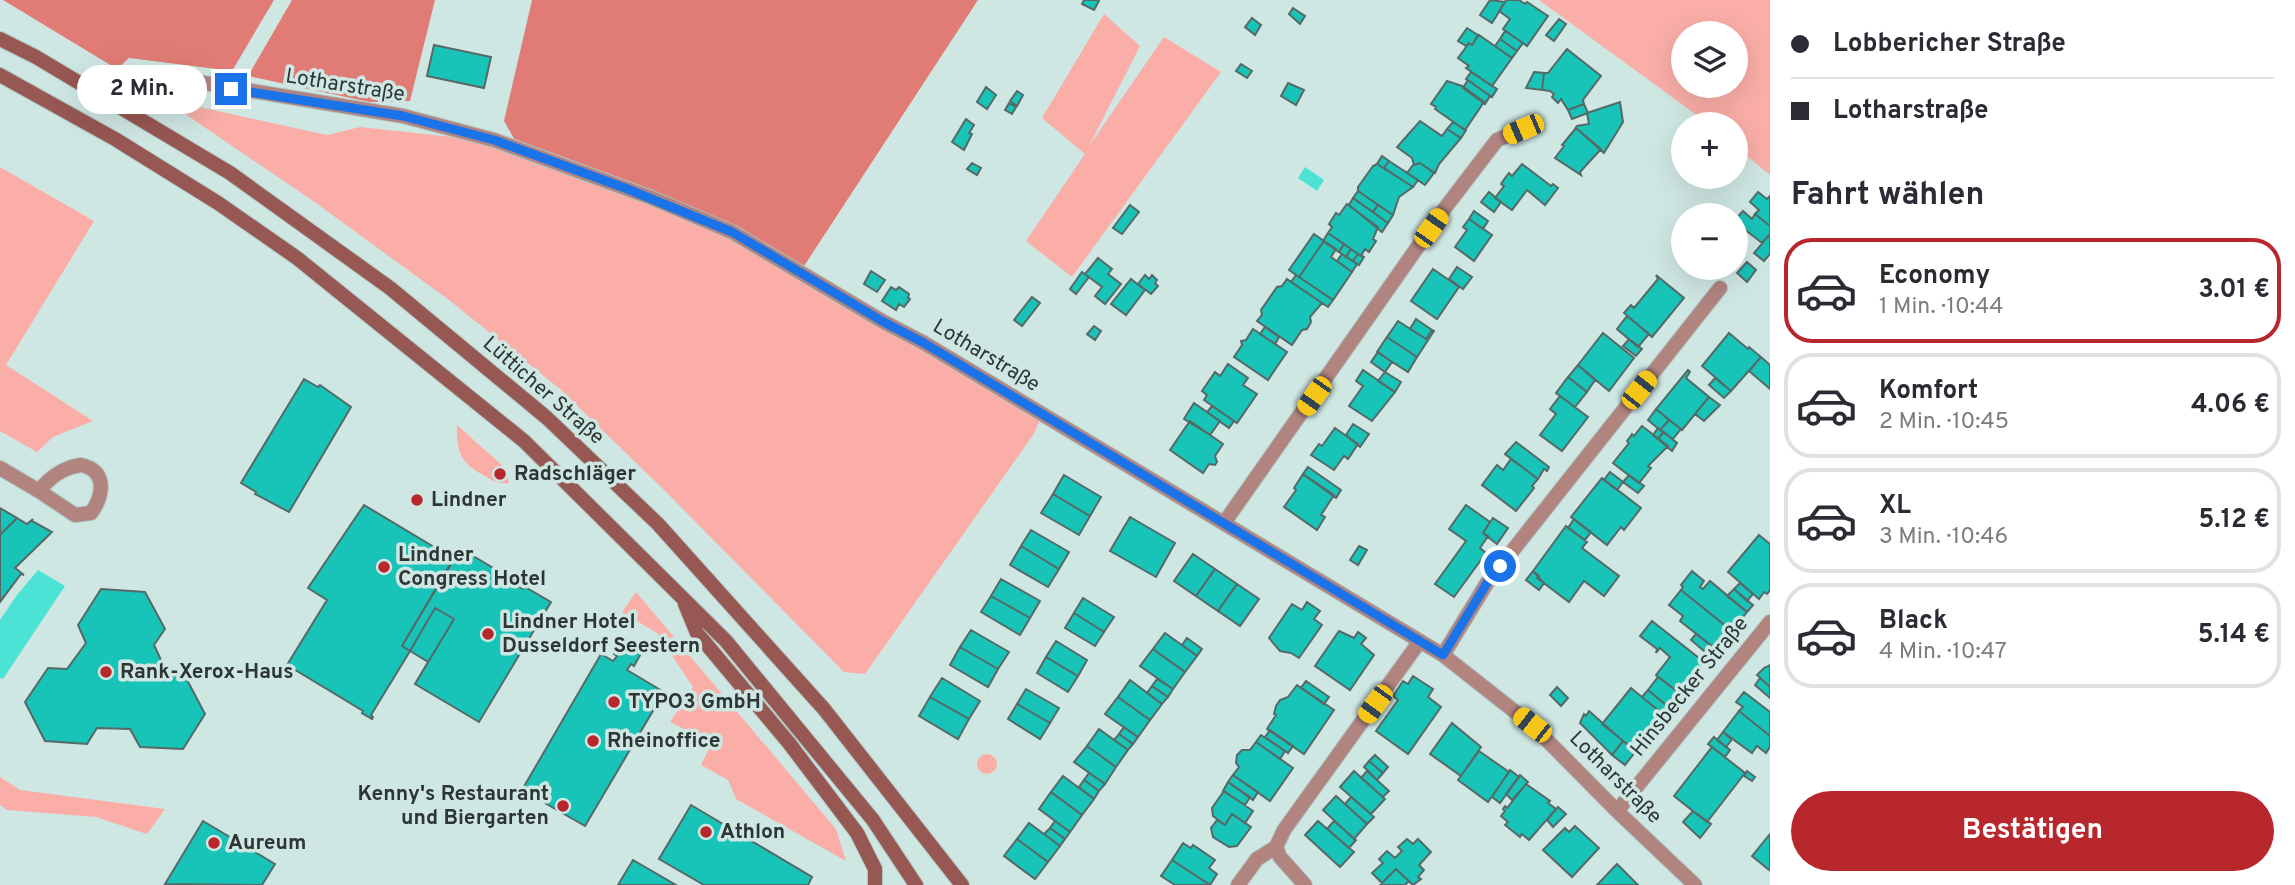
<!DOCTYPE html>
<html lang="de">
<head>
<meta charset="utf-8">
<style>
  :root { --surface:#fff; --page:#f7f7f7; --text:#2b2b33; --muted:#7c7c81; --line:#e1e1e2; --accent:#b7272c }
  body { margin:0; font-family:Overpass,sans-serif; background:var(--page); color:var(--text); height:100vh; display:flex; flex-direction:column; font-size:26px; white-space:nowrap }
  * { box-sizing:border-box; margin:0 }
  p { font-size:23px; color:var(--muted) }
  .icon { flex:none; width:38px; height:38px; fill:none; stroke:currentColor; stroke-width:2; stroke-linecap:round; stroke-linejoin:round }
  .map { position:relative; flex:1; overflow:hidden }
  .panel { display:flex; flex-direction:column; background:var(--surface); width:525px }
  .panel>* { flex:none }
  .banner { display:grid; align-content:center; height:154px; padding:0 21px; background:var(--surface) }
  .tools { position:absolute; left:1671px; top:21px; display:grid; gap:14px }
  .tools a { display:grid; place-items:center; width:77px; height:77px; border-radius:50%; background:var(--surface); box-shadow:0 7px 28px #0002; font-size:35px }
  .end { position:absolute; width:32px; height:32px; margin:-16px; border:9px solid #1a73e8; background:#fff; box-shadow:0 0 0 4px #fff }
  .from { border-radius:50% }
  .bubble { position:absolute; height:49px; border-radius:24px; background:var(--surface); box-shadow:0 7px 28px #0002; font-size:23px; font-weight:700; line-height:49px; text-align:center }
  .car { position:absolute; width:21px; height:42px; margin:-21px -10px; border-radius:9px; box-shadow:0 0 5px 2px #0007; background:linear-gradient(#f5c518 24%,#345 0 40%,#f5c518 0 76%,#345 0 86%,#f5c518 0) }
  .banner b { display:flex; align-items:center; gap:24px; height:66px; font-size:26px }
  .banner b+b { border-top:2px solid var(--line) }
  .banner i { width:18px; height:18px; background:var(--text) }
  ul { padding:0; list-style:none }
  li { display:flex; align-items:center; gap:21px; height:105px; margin:0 14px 10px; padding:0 7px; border:4px solid var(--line); border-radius:28px }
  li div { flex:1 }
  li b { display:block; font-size:26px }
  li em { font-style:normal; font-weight:700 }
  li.active { border-color:var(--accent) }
  li>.icon { width:63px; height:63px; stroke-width:1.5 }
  h2 { padding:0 21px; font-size:32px; line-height:84px }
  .primary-button { display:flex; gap:14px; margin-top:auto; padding:14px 21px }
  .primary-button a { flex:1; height:80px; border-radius:42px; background:var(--accent); color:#fff; font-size:28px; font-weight:700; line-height:80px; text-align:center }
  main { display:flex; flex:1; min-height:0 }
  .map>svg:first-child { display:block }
  .green { fill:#faaea7; fill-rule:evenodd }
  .forest { fill:#e07c75 }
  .water { fill:#4de2d6 }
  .building { fill:#18c3b8; stroke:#556a67; stroke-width:2 }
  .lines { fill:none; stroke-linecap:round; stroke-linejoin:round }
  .minor-casing { stroke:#afc4c0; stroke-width:16 }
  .secondary-casing { stroke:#afc4c0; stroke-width:16 }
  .minor { stroke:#b18480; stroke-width:14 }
  .secondary { stroke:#975752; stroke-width:14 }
  .route { stroke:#1a73e8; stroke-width:9 }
  .poi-dot { fill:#b7272c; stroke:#cfe7e3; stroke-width:2.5 }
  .labels { text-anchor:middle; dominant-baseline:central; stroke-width:7; stroke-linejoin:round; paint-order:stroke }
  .street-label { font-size:21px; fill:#2d3635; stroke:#cfe7e3 }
  .poi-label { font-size:21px; font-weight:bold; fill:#2d3635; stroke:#cfe7e3; text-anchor:start }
</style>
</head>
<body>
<main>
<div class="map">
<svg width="1770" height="885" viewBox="0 0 1770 885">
  <rect width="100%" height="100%" fill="#cfe7e3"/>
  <path class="green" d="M1539 0H1770V175L1736 147V124H1709ZM1684 33H1736V86H1684Z
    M1104 14 1140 46 1089 146 1164 37 1221 72 1072 277 1026 241 1085 154 1042 118Z
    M163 99 327 135 360 127 480 140 650 200 749 247 1042 416 1033 435 865 674 844 672 663 489 560 389 449 300 316 203Z
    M0 167 94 221 6 365 93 421 53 437 37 452 0 431Z
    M457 425 505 468 509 483C498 484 493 481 483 475 459 462 457 451 457 425Z
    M636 592 836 829 846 861 736 799 728 780 701 765 712 743 670 722 693 687 657 633 622 612Z
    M977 764a10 10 0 1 1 20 0a10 10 0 1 1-20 0Z
    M0 777 20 790 165 809 147 834 96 817 7 810 0 805Z"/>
  <path class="forest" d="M3 0H274L232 71 129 58 117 69Z
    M292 0H435L410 101 369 102 248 76Z
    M532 0H978L804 266 737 228 517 144 504 121Z"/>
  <path class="water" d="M1305 167 1324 180 1317 191 1298 178Z
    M38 570 65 586 3 679 0 678V620L17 595Z"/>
  <path class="building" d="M1084 0H1098L1099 1 1094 10 1082 4Z
    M1490 0 1505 2 1492 23 1480 15Z
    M1506 0H1519L1525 4 1527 2 1548 16 1527 46 1503 29 1510 19 1499 11Z
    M1293 8 1305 16 1300 24 1289 14Z
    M1252 18 1261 25 1255 35 1245 27Z
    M1559 19 1566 24 1554 41 1546 35Z
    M1467 28 1478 35 1472 45 1469 43 1466 46 1458 41Z
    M1505 31 1523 43 1517 51 1500 39Z
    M1479 35 1512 58 1492 86 1466 68 1469 66 1458 58 1469 43 1472 45Z
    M1500 39 1517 51 1512 58 1495 46Z
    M434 45 491 57 484 88 427 76Z
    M1567 49 1601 76 1583 100 1584 104 1568 110 1561 99 1558 103 1552 97 1554 94 1550 91 1542 90 1544 73H1548Z
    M1241 64 1252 71 1247 78 1236 71Z
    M1471 72 1497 89 1492 97 1466 79Z
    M1534 72 1544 73 1542 90 1526 88Z
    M1468 80 1490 96 1485 104 1463 88Z
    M1447 81 1462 86 1484 102 1465 130 1435 109 1436 107 1431 104Z
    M1288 83 1304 90 1296 105 1281 96Z
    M986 87 996 95 987 109 977 102Z
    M1017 91 1023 95 1017 106 1010 101Z
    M1620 102 1623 122 1604 153 1576 128 1571 135 1577 126 1589 124 1587 113Z
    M1009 103 1016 107 1012 114 1005 110Z
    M1584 104 1588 113 1572 119 1568 110Z
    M966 119 974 125 969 133 972 134 964 150 952 142Z
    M1420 121 1442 136 1447 129 1461 138 1439 164 1435 173 1420 163 1414 165 1412 158 1397 147Z
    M1453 122 1466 130 1461 138 1447 129Z
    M1576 128 1601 149 1580 172 1581 175 1555 158 1564 146 1562 145Z
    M1382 156 1389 161 1384 168 1377 164Z
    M1389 161 1418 180 1413 187 1384 168Z
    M972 163 981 168 977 175 967 169Z
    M1420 163 1434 173 1425 185 1407 173 1413 165Z
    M1377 164 1413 187 1399 197 1393 215 1358 191V187L1373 166Z
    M1522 164 1551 186 1553 184 1558 188 1545 205 1527 190 1512 210 1495 198 1504 186 1501 184 1505 178 1509 173 1512 176Z
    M1358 191 1378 205 1373 212 1353 198Z
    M1489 192 1501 202 1494 212 1481 202Z
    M1758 192 1767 199 1770 196V226L1755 214 1759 210 1750 202Z
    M1353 198 1388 223 1382 232 1349 205Z
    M1347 204 1378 227 1373 239 1376 241 1369 252 1365 249 1361 256 1328 233 1332 227 1329 224 1336 213 1339 215Z
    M1130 205 1139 212 1122 234 1113 228Z
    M1378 205 1393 215 1388 223 1373 212Z
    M1474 211 1488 221 1483 229 1469 219Z
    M1743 211 1752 219 1755 214 1770 226V234L1762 243 1744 229 1736 238V219Z
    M1469 219 1492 235 1474 261 1455 247 1467 230 1463 227Z
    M1328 233 1344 244 1339 252 1323 241Z
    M1314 234 1324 241 1299 277 1289 270Z
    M1770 234V254L1764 261 1754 253Z
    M1324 241 1336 249 1331 257 1352 272 1333 300 1299 277Z
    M1344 244 1351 249 1346 257 1339 252Z
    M1351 249 1358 254 1353 261 1346 257Z
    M1342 254 1357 264 1352 272 1337 261Z
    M1358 254 1364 257 1359 265 1353 261Z
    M1098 258 1112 269 1108 274 1121 284 1105 304 1095 296 1102 287 1085 274Z
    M1747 262 1756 270 1747 282 1737 273Z
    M1457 267 1472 277 1463 289 1449 279Z
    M1433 269 1459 287 1437 319 1411 301Z
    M871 271 885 280 877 292 864 284Z
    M1082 272 1089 277 1076 294 1070 289Z
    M1145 275 1149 279 1152 275 1157 280 1155 283 1158 286 1151 294 1138 284Z
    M1296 275 1333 300 1328 307 1291 282Z
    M1656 275 1684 298 1652 337 1624 313 1631 305 1634 308 1658 279Z
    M1131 279 1145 290 1126 315 1111 304Z
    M1287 279 1322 303 1310 317 1311 322 1307 329 1302 330 1292 345 1257 321 1262 315 1261 310 1277 287 1282 286Z
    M891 287 896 290 899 287 909 294 908 298 910 299 904 307 899 304 896 310 882 301Z
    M1032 297 1040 303 1022 326 1014 320Z
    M1627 316 1649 334 1638 347 1617 329Z
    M1416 319 1432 330 1426 339 1410 329Z
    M1398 321 1426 339 1432 330 1434 331 1417 357 1387 337Z
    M1094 326 1101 331 1095 340 1087 334Z
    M1265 327 1279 337 1275 344 1260 334Z
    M1253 329 1287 352 1268 380 1234 357 1242 345 1241 341 1246 340Z
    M1603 333 1634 358 1609 391 1578 365Z
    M1729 333 1748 349 1749 347 1761 357 1731 391 1702 366Z
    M1387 337 1417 357 1408 372 1377 352Z
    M1629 339 1642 349 1636 356 1623 346Z
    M1378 352 1392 362 1385 372 1371 362Z
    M1761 357 1770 365V389L1749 371Z
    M1228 364 1248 378 1243 385 1257 394 1237 423 1204 400 1207 395 1202 391 1215 372 1220 376Z
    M1578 365 1595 380 1587 392 1568 377Z
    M1363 370 1395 392 1372 421 1349 406 1363 386 1356 381Z
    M1688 370 1690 372 1686 378 1709 397 1682 430 1656 409Z
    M1385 372 1401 382 1395 392 1378 381Z
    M1568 377 1587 392 1575 407 1556 393Z
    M1715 378 1731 391 1724 398 1709 385Z
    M304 379 318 387 320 385 351 407 289 512 255 494 256 492 241 483Z
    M1560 396 1588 417 1562 451 1540 435 1556 414 1550 409Z
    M1709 397 1720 405 1704 421 1695 414Z
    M1194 403 1220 421 1210 435 1184 419Z
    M1212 406 1234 421 1229 428 1207 412Z
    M1656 409 1669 420 1660 430 1648 420Z
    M1669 420 1681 429 1673 439 1660 430Z
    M1190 421 1223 444 1215 456 1217 462 1215 465 1209 464 1203 473 1170 450Z
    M1353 424 1369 434 1360 447 1346 435Z
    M1642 426 1668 446 1648 466 1651 468 1639 483 1613 463 1629 443 1627 441 1630 437 1632 434 1634 436Z
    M1335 428 1358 444 1348 459 1344 456 1334 470 1311 455 1319 444 1322 446Z
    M1658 428 1663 432 1658 439 1653 435Z
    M1664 432 1677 443 1672 451 1658 439Z
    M1516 442 1549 467 1547 471 1544 469 1538 479 1505 454Z
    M1511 459 1538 479 1532 486 1534 488 1516 511 1482 485 1497 465 1503 470Z
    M1308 467 1341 490 1336 498 1303 474Z
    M1610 472 1623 482 1617 490 1604 480Z
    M1303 474 1334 495 1321 515 1325 517 1317 530 1284 507 1296 490 1294 488Z
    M1064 475 1101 497 1090 516 1053 494Z
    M1629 475 1644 486 1638 493 1623 482Z
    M1602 478 1641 508 1624 530 1621 527 1607 545 1571 517Z
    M1053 494 1090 516 1079 535 1041 513Z
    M364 505 454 559 402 646 410 651 371 715 373 717 372 719 362 713 363 711 287 665 327 600 308 588Z
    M1466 505 1490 522 1483 533 1488 536 1480 548 1486 553 1454 597 1435 584 1466 541 1449 529Z
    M0 508 17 518 0 535Z
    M1130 517 1175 543 1156 577 1110 551Z
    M17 518 27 524 33 519 32 521 52 532 15 568 24 575 21 574 0 602V535Z
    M1493 518 1508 528 1497 544 1483 533Z
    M1574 519 1591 532 1585 540 1568 528Z
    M1566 526 1587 542 1582 548 1619 576 1604 596 1584 581 1569 602 1537 578 1539 576 1533 571Z
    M1031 530 1069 552 1059 569 1021 546Z
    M1759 535 1770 544V590L1767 594 1764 592 1759 599 1728 572Z
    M1021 546 1059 569 1048 587 1010 565Z
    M1359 546 1367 550 1358 565 1350 560Z
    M460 548 513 580 511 582 523 589 525 587 551 602 479 722 415 684 428 662 402 646Z
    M460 548 513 580 511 582 523 589 525 587 551 602 479 722 415 684 454 619 435 608 410 651 402 646Z
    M1193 554 1215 569 1196 596 1174 581Z
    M1215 569 1237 584 1218 611 1196 596Z
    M1533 571 1544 583 1539 590 1526 580Z
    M1692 571 1704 581 1700 587 1703 589 1710 581 1747 612 1732 631 1681 590 1683 587 1681 585Z
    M1001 579 1040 601 1030 618 991 596Z
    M1740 583 1753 594 1747 601 1734 589Z
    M1237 584 1259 599 1240 626 1218 611Z
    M101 589 145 592 165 629 154 645 168 675 185 676 205 714 183 749 140 747 130 729 97 728 87 744 45 741 25 702 48 668 67 669 86 643 78 625Z
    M1734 589 1753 605 1747 612 1727 596Z
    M1681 590 1732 631 1717 650 1680 621 1683 616 1669 605Z
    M991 596 1030 618 1020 635 981 612Z
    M1083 598 1114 617 1104 632 1074 613Z
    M1307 602 1320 611 1314 619 1322 625 1299 658 1291 653 1280 651 1269 638 1292 604 1302 610Z
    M1074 613 1104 632 1095 646 1065 628Z
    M1652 621 1704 662 1697 671 1699 673 1682 695 1656 675 1670 657 1660 648 1656 653 1657 649 1640 636Z
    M971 630 1009 652 998 669 960 647Z
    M1339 631 1354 638 1358 632 1366 638 1361 644 1374 655 1350 690 1315 666Z
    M1165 633 1197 656 1185 672 1153 649Z
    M1696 634 1717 650 1711 657 1691 640Z
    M623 638 634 642 643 650 634 666 631 664 627 670 664 692 585 826 522 790 601 654 613 661 617 656 614 654Z
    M1187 638 1202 649 1197 656 1182 645Z
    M1056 641 1087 660 1078 676 1046 657Z
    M960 647 998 669 988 687 950 665Z
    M1153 649 1185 672 1173 689 1140 666Z
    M1046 657 1078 676 1068 692 1037 673Z
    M1770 665V687L1757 675 1764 668Z
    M1413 676 1433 689 1428 697 1441 707 1408 754 1376 731 1398 700 1393 696 1403 681 1408 684Z
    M1658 677 1682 695 1671 709 1648 690Z
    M942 678 980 701 969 719 930 697Z
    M1760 678 1770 687V698L1755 685Z
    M1157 679 1173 689 1168 697 1152 686Z
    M1130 680 1162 704 1150 720 1118 697Z
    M1306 681 1329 697 1324 704 1301 688Z
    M1297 685 1334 710 1304 754 1267 729 1276 715 1274 714 1276 706 1280 700 1288 697Z
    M1152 686 1168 697 1162 704 1147 693Z
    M1557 687 1568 698 1561 706 1550 695Z
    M1631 688 1665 716 1662 715 1650 730 1652 732 1635 749 1636 751 1602 724Z
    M1026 689 1059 708 1050 723 1017 704Z
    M1648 690 1671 709 1665 716 1642 697Z
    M1744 692 1770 712V736L1739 711 1743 707 1736 702Z
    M930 697 969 719 958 739 919 716Z
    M1118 697 1150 720 1138 737 1105 714Z
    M1017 704 1050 723 1040 739 1008 719Z
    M1589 711 1623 741 1612 755 1580 723 1584 714 1586 716Z
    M1739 711 1770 736V747L1766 753 1757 746 1752 753 1723 732Z
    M1452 723 1481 747 1461 776 1430 754Z
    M1124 727 1138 737 1133 744 1119 734Z
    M1099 729 1128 750 1116 767 1087 746Z
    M1270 730 1293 746 1288 753 1265 737Z
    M1723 732 1731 739 1733 738 1726 747 1717 740Z
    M1119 734 1133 744 1128 750 1114 740Z
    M1261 735 1285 751 1280 759 1256 742Z
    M1714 737 1730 750 1725 757 1708 744Z
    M1623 741 1636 751 1625 765 1612 755Z
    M1256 742 1293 768 1270 801 1233 775 1239 767 1236 763 1237 755 1242 750H1250Z
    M1087 746 1116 767 1105 784 1074 762Z
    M1712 747 1745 773 1707 822 1674 796Z
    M1479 751 1509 772 1488 802 1458 780Z
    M1375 755 1388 767 1383 773 1369 761Z
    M1369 761 1383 773 1377 780 1364 767Z
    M1510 770 1519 777 1500 803 1492 797Z
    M1354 771 1385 799 1371 814 1340 787Z
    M1367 771 1389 791 1383 797 1361 778Z
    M1747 771 1755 777 1752 781 1744 776Z
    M1089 773 1105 784 1099 791 1084 780Z
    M1233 775 1258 792 1253 800 1228 782Z
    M1520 775 1528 782 1512 800 1506 794Z
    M1063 776 1094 799 1082 815 1051 792Z
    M1084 780 1099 791 1094 799 1079 787Z
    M1228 782 1250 797 1245 805 1223 791Z
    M1526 784 1550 801 1548 803 1556 809 1529 840 1522 834 1520 837 1505 825 1508 822 1501 816 1505 811 1503 809 1505 806 1507 808Z
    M1224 791 1253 811 1245 823 1232 814 1225 825 1213 816 1212 808Z
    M1051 792 1082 815 1070 832 1039 809Z
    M1336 796 1367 824 1354 839 1323 810Z
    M1351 797 1374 817 1367 824 1345 804Z
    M691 805 812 877 808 885H704L659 859Z
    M1558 807 1566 814 1553 827 1547 820Z
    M1693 811 1711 824 1700 838 1683 822Z
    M1232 814 1251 827 1237 846 1229 847 1213 837 1211 828 1217 820 1225 825Z
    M203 821 275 864 262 885 165 884Z
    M1055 821 1070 832 1065 839 1050 828Z
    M1318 821 1354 852 1340 867 1305 835Z
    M1334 821 1356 840 1349 848 1327 829Z
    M1029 823 1060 846 1048 862 1017 839Z
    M1575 826 1599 848 1572 877 1543 850 1565 828 1569 832Z
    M1050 828 1065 839 1060 846 1044 834Z
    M1770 834V868L1769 870 1752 856Z
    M1017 839 1048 862 1035 879 1004 856Z
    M1407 839 1413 844 1418 839 1431 852 1419 865 1424 870 1418 877 1421 879 1413 885 1396 869 1382 883 1372 873 1383 863 1379 859 1387 851 1395 858 1402 851 1398 847Z
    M1183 843 1191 848 1193 845 1215 860 1209 868 1217 874 1210 885 1172 860Z
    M633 860 676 885H618Z
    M1172 860 1210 885H1175L1161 876Z
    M1617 864 1638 885H1597Z
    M1396 869 1409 881 1405 885H1380Z"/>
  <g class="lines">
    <g class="minor-casing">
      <path id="minor" d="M150 74 403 116 494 140 652 198 732 232 882 321 924 343 1443 655 1532 725 1617 811 1695 885
        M81 465C107 470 104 495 91 513L75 515 39 491C49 478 64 467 81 465Z
        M0 468 39 491
        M1224 523 1445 208 1497 140 1523 129
        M1443 655 1487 583 1720 288
        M1617 811 1770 622
        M1276 847 1280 857 1305 885
        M1238 885 1257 859 1276 847 1284 830 1420 641"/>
    </g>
    <g class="secondary-casing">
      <path id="secondary" d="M0 39 36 57 230 173 390 288 547 418 658 524 824 709 962 885
        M0 75 115 139 218 203 297 258 524 441 726 641 873 820 916 885
        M685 604 697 633 789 743 857 833 875 869V885"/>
    </g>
    <use href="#minor" class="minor"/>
    <use href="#secondary" class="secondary"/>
  </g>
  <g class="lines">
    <path class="route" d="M231 89 403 116 494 140 625 188 732 232 882 321 924 343 1443 655 1487 583 1500 566"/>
  </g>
  <g class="poi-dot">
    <circle cx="500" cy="474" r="7"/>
    <circle cx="417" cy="500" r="7"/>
    <circle cx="384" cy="567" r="7"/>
    <circle cx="488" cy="634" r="7"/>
    <circle cx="106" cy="672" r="7"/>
    <circle cx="614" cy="702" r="7"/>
    <circle cx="593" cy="741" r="7"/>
    <circle cx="563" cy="806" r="7"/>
    <circle cx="706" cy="832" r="7"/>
    <circle cx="214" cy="843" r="7"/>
  </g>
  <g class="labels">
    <g class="street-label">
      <text transform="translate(345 86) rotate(9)">Lotharstraße</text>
      <text transform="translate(986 356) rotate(31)">Lotharstraße</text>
      <text transform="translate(543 391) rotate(41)">Lütticher Straße</text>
      <text transform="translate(1690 687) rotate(-51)">Hinsbecker Straße</text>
      <text transform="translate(1615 778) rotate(45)">Lotharstraße</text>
    </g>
    <g class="poi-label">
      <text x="514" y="474">Radschläger</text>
      <text x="431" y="500">Lindner</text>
      <text x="398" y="555">Lindner<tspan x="398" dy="24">Congress Hotel</tspan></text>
      <text x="502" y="622">Lindner Hotel<tspan x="502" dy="24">Dusseldorf Seestern</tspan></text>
      <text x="120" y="672">Rank-Xerox-Haus</text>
      <text x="628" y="702">TYPO3 GmbH</text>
      <text x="607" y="741">Rheinoffice</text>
      <text x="549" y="794" text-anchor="end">Kenny's Restaurant<tspan x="549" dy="24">und Biergarten</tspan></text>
      <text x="720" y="832">Athlon</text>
      <text x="228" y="843">Aureum</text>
    </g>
  </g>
</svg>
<div class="tools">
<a><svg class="icon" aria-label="layers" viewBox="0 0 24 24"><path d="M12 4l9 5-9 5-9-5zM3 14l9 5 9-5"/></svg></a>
<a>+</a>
<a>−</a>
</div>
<i class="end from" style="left:1500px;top:566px"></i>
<i class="end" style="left:231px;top:89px"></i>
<div class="bubble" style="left:77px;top:65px;width:130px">2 Min.</div>
<i class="car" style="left:1523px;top:129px;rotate:247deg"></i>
<i class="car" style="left:1431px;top:228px;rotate:35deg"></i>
<i class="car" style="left:1639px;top:390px;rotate:38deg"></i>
<i class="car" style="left:1314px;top:396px;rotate:215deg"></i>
<i class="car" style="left:1375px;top:704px;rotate:216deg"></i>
<i class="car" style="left:1532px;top:725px;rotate:308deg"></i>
</div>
<section class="panel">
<div class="banner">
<b><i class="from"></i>Lobbericher Straße</b>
<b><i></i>Lotharstraße</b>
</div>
<h2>Fahrt wählen</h2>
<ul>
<li class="active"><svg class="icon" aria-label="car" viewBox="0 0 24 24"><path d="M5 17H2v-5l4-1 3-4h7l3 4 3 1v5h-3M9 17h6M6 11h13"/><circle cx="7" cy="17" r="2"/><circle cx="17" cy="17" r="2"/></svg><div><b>Economy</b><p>1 Min. · 10:44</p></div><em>3.01 €</em></li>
<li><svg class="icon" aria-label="car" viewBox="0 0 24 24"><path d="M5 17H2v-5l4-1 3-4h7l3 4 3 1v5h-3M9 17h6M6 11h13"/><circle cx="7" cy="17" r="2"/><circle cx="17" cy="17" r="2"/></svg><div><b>Komfort</b><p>2 Min. · 10:45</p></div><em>4.06 €</em></li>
<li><svg class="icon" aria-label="car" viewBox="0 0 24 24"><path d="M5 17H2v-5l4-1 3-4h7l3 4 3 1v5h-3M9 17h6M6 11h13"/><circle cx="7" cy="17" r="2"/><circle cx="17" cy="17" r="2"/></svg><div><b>XL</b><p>3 Min. · 10:46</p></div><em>5.12 €</em></li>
<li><svg class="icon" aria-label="car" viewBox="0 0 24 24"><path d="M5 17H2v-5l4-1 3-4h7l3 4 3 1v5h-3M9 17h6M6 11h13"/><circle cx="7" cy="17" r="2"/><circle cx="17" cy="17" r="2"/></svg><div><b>Black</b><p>4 Min. · 10:47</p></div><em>5.14 €</em></li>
</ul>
<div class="primary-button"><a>Bestätigen</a></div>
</section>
</main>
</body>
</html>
